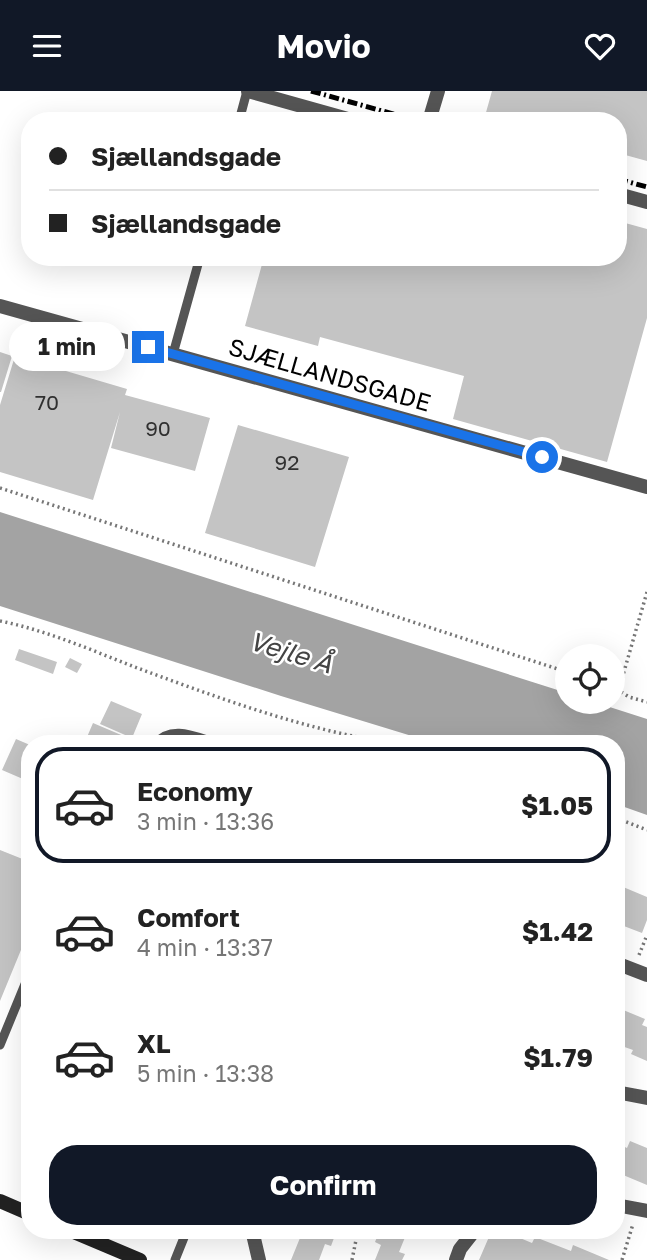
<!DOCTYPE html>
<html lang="en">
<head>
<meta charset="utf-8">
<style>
  :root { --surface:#fff; --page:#f6f6f6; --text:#222; --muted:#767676; --line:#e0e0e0; --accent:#111827 }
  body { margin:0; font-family:"Golos Text",sans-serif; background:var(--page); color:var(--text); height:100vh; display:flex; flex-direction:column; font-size:26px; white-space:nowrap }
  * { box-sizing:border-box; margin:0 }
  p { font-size:23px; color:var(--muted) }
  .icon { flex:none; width:38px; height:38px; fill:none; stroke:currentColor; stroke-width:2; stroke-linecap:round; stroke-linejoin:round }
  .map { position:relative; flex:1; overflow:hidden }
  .drawer { position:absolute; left:21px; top:644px; width:604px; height:504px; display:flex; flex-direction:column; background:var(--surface); border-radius:28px; box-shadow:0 7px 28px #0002 }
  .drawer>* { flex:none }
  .top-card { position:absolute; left:21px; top:21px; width:606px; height:154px; border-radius:28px; box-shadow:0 7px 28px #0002; display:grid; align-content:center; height:154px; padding:0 28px; background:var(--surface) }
  .controls { position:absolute; left:555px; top:553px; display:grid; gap:14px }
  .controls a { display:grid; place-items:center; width:70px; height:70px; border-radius:50%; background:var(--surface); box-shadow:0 7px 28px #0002; font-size:35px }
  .end { position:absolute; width:32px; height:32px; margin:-16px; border:9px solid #1a73e8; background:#fff; box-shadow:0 0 0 4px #fff }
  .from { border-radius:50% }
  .bubble { position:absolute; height:49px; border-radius:24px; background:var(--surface); box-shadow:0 7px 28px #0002; font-size:23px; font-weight:700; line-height:49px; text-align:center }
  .top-card b { display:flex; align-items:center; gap:24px; height:66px; font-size:26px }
  .top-card b+b { border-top:2px solid var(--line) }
  .top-card i { width:18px; height:18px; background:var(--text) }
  ul { padding:12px 0 0; list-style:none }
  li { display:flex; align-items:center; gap:21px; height:116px; margin:0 14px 10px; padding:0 14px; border:4px solid transparent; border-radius:28px }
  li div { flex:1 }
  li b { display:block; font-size:26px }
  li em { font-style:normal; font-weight:700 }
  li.on { border-color:var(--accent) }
  li>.icon { width:63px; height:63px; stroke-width:1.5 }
  .primary-button { display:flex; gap:14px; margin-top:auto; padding:14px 28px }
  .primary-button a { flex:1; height:80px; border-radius:28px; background:var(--accent); color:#fff; font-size:28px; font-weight:700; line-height:80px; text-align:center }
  header { display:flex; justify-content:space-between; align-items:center; height:91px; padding:0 28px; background:var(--accent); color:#fff; font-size:32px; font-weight:700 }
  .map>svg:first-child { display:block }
  .water { fill:#a3a3a3 }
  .building { fill:#c4c4c4 }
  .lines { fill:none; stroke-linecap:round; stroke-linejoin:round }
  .path { stroke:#777; stroke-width:3.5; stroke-dasharray:2 3.5; stroke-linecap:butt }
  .lane { stroke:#555; stroke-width:9 }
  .street { stroke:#555; stroke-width:14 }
  .secondary { stroke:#222; stroke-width:14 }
  .rail { stroke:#000; stroke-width:5; stroke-dasharray:10 3.5 2 3.5; stroke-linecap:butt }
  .route { stroke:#1a73e8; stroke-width:9 }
  .labels { text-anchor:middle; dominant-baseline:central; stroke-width:5; stroke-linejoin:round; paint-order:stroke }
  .number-label { font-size:21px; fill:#313131 }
  .street-label { font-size:24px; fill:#000; stroke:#fff }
  .water-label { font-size:26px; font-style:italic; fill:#444; stroke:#fff }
</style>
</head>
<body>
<header><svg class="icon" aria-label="menu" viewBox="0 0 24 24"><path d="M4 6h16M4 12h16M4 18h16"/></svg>Movio<svg class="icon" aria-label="heart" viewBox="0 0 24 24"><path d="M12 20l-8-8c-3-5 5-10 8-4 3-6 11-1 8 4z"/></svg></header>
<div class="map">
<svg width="647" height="1169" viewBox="0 0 647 1169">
  <rect width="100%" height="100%" fill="#fff"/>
  <path class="water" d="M0 421 567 602V611H594L647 628V724L616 713V653H438L281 605 0 515Z"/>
  <path class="building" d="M492 0H647V70L618 62V30H501L485 25Z
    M618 130 647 138V227L607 371 453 328 464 285 320 246 318 255 245 235 264 166H618Z
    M0 261 12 265 1 301H0Z
    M15 265 127 298 125 304 210 327 195 380 111 357 120 321 93 409 0 381V314Z
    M238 334 349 366 315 476 205 442Z
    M19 558 57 571 53 583 15 569Z
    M70 567 82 573 77 582 65 576Z
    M111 610 142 623 132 647 100 633Z
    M93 632 133 649 132 653H84Z
    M60 644 82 653H57Z
    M16 648 30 654V673L23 688 2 679Z
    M0 759 30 771V837L0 910Z
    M616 793 647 806V829L642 842 616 832Z
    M616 916 645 928 642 934 647 936V970L631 963 633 959 616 953Z
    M630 1050 647 1057V1094L616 1081V1052L627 1057Z
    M310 1139H337L331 1155 325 1153 319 1169H291L302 1142 308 1144Z
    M380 1139H408L399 1161 405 1163 402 1169H375L381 1154 375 1151Z
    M492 1139H501L532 1152 535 1146 571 1160 573 1154 609 1169H479Z"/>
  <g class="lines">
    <path class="path" d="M0 397 567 581
      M0 530C45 539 89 558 132 575 216 606 309 641 399 653
      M612 595 629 606 647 611
      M619 598 647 501
      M471 653 472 648
      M616 727 647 739
      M639 864 647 844
      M352 1169 358 1139
      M622 1169 633 1133"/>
    <path class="lane" d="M239 30 247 0
      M173 263 200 166
      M155 653C172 632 198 647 220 653
      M0 954 30 881
      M175 1169 187 1139"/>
    <path class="street" d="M248 0 355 30
      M429 30 438 0
      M618 103 647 111
      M0 215 647 396
      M616 872 647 884
      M616 1001 647 1007
      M616 1114 647 1120
      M252 1139 259 1169
      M456 1169 460 1158 475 1139"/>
    <path class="secondary" d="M0 1110 30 1123
      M69 1139 140 1169"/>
    <path class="rail" d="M311 0 418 30
      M618 88 647 96"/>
  </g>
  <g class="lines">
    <path class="route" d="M148 256 542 366"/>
  </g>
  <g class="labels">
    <g class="number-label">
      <text x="47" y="311">70</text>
      <text x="158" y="337">90</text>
      <text x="287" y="371">92</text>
    </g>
    <g class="street-label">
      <text transform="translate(330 283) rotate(16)">SJÆLLANDSGADE</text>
    </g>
    <g class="water-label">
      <text transform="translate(291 561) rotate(17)">Vejle Å</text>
    </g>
  </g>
</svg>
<div class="controls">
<a><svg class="icon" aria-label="locate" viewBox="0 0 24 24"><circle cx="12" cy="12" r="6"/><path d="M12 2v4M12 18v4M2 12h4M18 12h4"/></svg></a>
</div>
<i class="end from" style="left:542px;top:366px"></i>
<i class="end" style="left:148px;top:256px"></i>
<div class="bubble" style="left:9px;top:231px;width:116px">1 min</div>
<div class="top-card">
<b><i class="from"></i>Sjællandsgade</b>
<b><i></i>Sjællandsgade</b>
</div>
<section class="drawer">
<ul>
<li class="on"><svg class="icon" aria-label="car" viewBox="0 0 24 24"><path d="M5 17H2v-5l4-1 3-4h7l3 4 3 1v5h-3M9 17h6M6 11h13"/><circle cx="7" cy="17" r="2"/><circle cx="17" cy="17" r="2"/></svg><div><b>Economy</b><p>3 min · 13:36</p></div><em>$1.05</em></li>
<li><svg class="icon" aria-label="car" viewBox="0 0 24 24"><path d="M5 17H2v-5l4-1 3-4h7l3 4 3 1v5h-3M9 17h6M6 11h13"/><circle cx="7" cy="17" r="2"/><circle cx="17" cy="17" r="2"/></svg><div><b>Comfort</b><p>4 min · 13:37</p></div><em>$1.42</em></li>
<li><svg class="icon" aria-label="car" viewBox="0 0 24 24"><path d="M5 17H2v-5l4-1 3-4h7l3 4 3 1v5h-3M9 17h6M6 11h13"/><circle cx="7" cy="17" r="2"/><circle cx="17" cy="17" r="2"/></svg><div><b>XL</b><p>5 min · 13:38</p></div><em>$1.79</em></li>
</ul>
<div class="primary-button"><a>Confirm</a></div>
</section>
</div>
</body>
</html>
